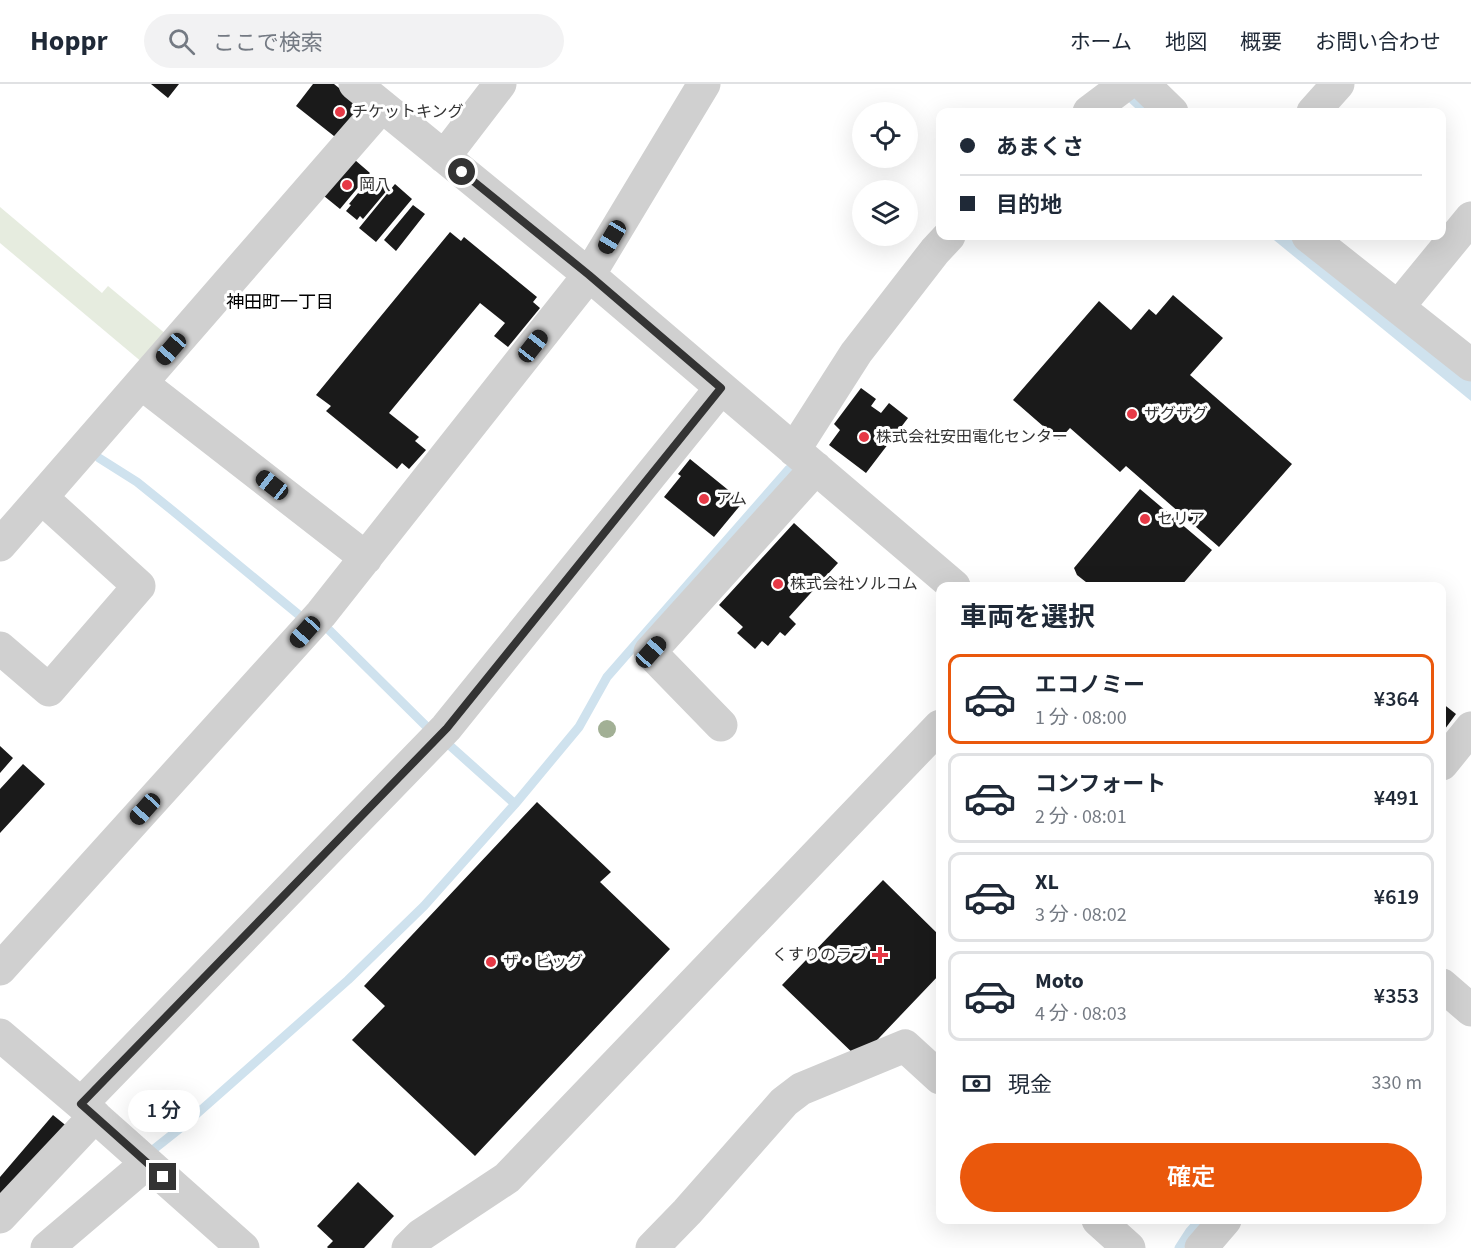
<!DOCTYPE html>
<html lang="ja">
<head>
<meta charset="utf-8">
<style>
  :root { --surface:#fff; --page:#f2f2f3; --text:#1f2937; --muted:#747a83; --line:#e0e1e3; --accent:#ea580c }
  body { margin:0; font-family:"Source Sans 3","Noto Sans JP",sans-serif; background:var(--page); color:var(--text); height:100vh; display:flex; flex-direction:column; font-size:22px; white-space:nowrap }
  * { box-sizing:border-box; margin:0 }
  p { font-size:20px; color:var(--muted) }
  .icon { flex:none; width:33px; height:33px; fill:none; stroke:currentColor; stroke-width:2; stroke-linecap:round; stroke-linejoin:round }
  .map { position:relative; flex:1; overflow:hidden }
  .side { position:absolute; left:936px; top:498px; width:510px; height:642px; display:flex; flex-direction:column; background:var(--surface); border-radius:12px; box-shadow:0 6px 24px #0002 }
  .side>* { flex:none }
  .hud { position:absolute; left:936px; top:24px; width:510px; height:132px; border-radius:12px; box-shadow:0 6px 24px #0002; display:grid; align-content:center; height:132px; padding:0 24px; background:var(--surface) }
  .tools { position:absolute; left:852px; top:18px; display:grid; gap:12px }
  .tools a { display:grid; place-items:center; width:66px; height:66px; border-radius:50%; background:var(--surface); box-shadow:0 6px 24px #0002; font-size:30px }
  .end { position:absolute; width:27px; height:27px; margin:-14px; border:8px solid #333; background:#fff; box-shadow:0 0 0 3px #fff }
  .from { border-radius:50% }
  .bubble { position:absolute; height:42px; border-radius:21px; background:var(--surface); box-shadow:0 6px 24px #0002; font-size:20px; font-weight:600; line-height:42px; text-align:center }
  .car { position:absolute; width:18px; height:36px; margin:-18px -9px; border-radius:8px; box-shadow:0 0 4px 2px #0007; background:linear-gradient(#222 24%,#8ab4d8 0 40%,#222 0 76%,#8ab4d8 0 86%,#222 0) }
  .hud b { display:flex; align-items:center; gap:21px; height:57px; font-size:22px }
  .hud b+b { border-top:2px solid var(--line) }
  .hud i { width:15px; height:15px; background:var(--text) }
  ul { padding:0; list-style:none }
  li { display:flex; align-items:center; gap:18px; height:90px; margin:0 12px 9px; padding:0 12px; border:3px solid var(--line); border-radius:12px }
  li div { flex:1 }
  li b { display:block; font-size:22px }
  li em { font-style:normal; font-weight:600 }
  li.current { border-color:var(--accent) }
  li>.icon { width:54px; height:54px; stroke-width:1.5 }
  h2 { padding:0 24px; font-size:27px; line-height:72px }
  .pay { display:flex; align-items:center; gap:15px; height:66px; padding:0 24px; font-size:22px }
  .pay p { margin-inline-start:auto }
  .primary-button { display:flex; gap:12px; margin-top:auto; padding:12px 24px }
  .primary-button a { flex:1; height:69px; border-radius:36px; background:var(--accent); color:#fff; font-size:24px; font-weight:600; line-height:69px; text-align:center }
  header { display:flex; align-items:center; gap:36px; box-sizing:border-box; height:84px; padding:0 30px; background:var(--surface); border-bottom:2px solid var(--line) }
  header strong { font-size:28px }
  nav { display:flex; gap:33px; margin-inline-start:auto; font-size:21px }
  .search { width:420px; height:54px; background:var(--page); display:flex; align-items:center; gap:15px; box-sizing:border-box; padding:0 21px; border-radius:33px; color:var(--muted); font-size:22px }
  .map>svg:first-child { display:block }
  .green { fill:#e6ecdf }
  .water { fill:#cfe2ee }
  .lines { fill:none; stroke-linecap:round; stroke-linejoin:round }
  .stream { stroke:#cfe2ee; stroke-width:9 }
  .building { fill:#1a1a1a }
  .minor { stroke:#d0d0d0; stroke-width:33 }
  .tree { fill:#a2b095 }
  .route { stroke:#333; stroke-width:8 }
  .poi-dot { fill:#e63946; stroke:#fff; stroke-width:2 }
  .labels { text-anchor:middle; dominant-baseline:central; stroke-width:6; stroke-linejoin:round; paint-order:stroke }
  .poi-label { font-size:16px; fill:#333; stroke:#fff; text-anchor:start }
  .neighbourhood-label { font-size:18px; fill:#000; stroke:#fff }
</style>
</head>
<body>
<header>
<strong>Hoppr</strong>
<div class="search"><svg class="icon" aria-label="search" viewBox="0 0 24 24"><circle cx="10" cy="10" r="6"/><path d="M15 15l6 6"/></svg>ここで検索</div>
<nav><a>ホーム</a><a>地図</a><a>概要</a><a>お問い合わせ</a></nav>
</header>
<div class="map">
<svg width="1471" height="1164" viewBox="0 0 1471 1164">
  <rect width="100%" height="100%" fill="#fff"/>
  <path class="green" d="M0 123 102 209 108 202 167 251 143 279 0 159Z"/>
  <path class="water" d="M1269 152H1294L1411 246 1471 297V317Z"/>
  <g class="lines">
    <path class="stream" d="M1126 6 1133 16 1146 28
      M99 374 137 398 173 427 299 531
      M327 544 428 644
      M447 659 515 720
      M149 1069 183 1042 348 896 424 822 515 720 579 643 607 593 789 385
      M1179 1164 1190 1147 1200 1136"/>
  </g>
  <path class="building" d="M151 0H179L168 14Z
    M313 0H334L364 24 339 56 296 22Z
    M355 76 370 89 340 125 324 112Z
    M373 91 389 104 363 135 360 132 357 136 346 127 351 121 349 120Z
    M395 100 412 115 376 158 359 144Z
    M413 121 425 130 396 167 384 156Z
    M450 148 461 157 464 153 537 213 533 218 540 224 508 263 494 252 505 239 480 219 389 329 419 353 415 357 426 366 409 385 402 379 397 385 326 327 331 322 316 311Z
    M1173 211 1223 254 1190 291 1292 380 1219 463 1126 382 1120 388 1070 344 1059 356 1013 316 1099 217 1131 246 1149 225 1156 231Z
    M861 304 876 315 871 322 881 329 889 319 908 334 866 389 829 361 840 346 834 340Z
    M690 375 743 418 714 453 664 413 681 392 678 390Z
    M1140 405 1212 466 1181 502H1091L1077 491 1074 484Z
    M794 439 838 479 789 533 796 540 785 552 780 548 768 562 762 557 755 565 737 549 743 543 719 521Z
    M1442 619 1456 630 1442 649Z
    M0 662 13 674 0 689Z
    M23 680 45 700 0 749V705Z
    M537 718 611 788 600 798 670 865 475 1072 352 956 385 922 364 902Z
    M883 796 940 852V890L859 975 782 901Z
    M53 1031 69 1044 0 1119V1093Z
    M358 1098 394 1132 364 1164H328L327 1163 333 1157 317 1142Z"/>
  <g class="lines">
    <path class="minor" d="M355 0 589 191 954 502
      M1143 0 1172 28
      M1089 28 1126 0
      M1313 28 1338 0
      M444 73 500 0
      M1308 152 1471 281
      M1398 223 1471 134
      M141 299 366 474
      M794 366 856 269 935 167 949 152
      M0 461 382 22
      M0 564 49 606 139 502 42 414
      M721 641 650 568 816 384
      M1442 680 1471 644
      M0 885 321 530 589 191 704 0
      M1442 901 1471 926
      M0 951 81 1020 243 1164
      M81 1020 446 644 721 304
      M0 1133 95 1032
      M1098 1136 1129 1164
      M47 1164 147 1079
      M408 1164 421 1151 507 1094 940 642
      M652 1164 687 1128 784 1018 801 1005 905 962 940 994
      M1201 1164 1225 1136"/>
  </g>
  <circle class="tree" cx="607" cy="645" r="9"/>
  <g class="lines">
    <path class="route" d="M163 1093 81 1020 447 644 721 304 589 191 462 88"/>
  </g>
  <g class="poi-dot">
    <circle cx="340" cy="28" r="6"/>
    <circle cx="347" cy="101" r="6"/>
    <circle cx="1132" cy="330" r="6"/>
    <circle cx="864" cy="353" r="6"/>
    <circle cx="704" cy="415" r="6"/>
    <circle cx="1145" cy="435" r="6"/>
    <circle cx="778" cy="500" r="6"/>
    <path d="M877 862h6v6h6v6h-6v6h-6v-6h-6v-6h6z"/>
    <circle cx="491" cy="878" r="6"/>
  </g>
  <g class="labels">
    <g class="poi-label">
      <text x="352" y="28">チケットキング</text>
      <text x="359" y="101">岡八</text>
      <text x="1144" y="330">ザグザグ</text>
      <text x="876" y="353">株式会社安田電化センター</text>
      <text x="716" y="415">アム</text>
      <text x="1157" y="435">セリア</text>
      <text x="790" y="500">株式会社ソルコム</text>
      <text x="868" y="871" text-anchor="end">くすりのラブ</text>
      <text x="503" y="878">ザ・ビッグ</text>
    </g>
    <g class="neighbourhood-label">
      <text x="280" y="218">神田町一丁目</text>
    </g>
  </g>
</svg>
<div class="tools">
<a><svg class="icon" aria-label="locate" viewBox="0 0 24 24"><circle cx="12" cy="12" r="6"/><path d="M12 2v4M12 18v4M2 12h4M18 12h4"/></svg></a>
<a><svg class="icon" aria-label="layers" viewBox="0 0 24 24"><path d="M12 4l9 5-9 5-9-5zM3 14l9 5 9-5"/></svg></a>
</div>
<i class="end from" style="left:462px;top:88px"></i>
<i class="end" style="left:163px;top:1093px"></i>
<div class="bubble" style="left:128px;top:1006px;width:72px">1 分</div>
<i class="car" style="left:612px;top:153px;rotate:211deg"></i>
<i class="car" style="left:533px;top:262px;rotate:38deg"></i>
<i class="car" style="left:171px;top:265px;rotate:221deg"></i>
<i class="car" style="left:272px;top:401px;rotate:308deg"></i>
<i class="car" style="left:305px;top:548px;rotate:222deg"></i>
<i class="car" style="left:651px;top:568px;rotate:42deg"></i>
<i class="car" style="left:145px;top:725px;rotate:222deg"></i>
<div class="hud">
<b><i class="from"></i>あまくさ</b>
<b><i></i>目的地</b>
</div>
<section class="side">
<h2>車両を選択</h2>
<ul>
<li class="current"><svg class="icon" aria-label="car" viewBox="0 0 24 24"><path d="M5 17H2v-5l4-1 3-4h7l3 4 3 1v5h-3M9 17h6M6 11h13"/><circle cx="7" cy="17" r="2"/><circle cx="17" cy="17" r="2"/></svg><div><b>エコノミー</b><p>1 分 · 08:00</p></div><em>¥364</em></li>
<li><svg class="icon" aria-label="car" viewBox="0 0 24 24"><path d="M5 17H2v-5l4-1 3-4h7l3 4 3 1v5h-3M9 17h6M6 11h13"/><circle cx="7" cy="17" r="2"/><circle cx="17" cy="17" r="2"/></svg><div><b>コンフォート</b><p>2 分 · 08:01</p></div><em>¥491</em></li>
<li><svg class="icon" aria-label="car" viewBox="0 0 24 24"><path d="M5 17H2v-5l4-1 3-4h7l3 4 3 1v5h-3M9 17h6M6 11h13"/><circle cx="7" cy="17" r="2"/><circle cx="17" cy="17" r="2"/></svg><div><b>XL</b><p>3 分 · 08:02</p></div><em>¥619</em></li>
<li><svg class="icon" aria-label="car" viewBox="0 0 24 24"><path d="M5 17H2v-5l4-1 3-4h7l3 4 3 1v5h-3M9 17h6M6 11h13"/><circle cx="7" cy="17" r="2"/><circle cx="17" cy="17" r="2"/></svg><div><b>Moto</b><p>4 分 · 08:03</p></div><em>¥353</em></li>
</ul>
<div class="pay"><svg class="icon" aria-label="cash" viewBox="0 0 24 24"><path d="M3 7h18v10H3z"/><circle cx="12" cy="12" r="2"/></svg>現金<p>330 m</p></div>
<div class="primary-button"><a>確定</a></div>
</section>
</div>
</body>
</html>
